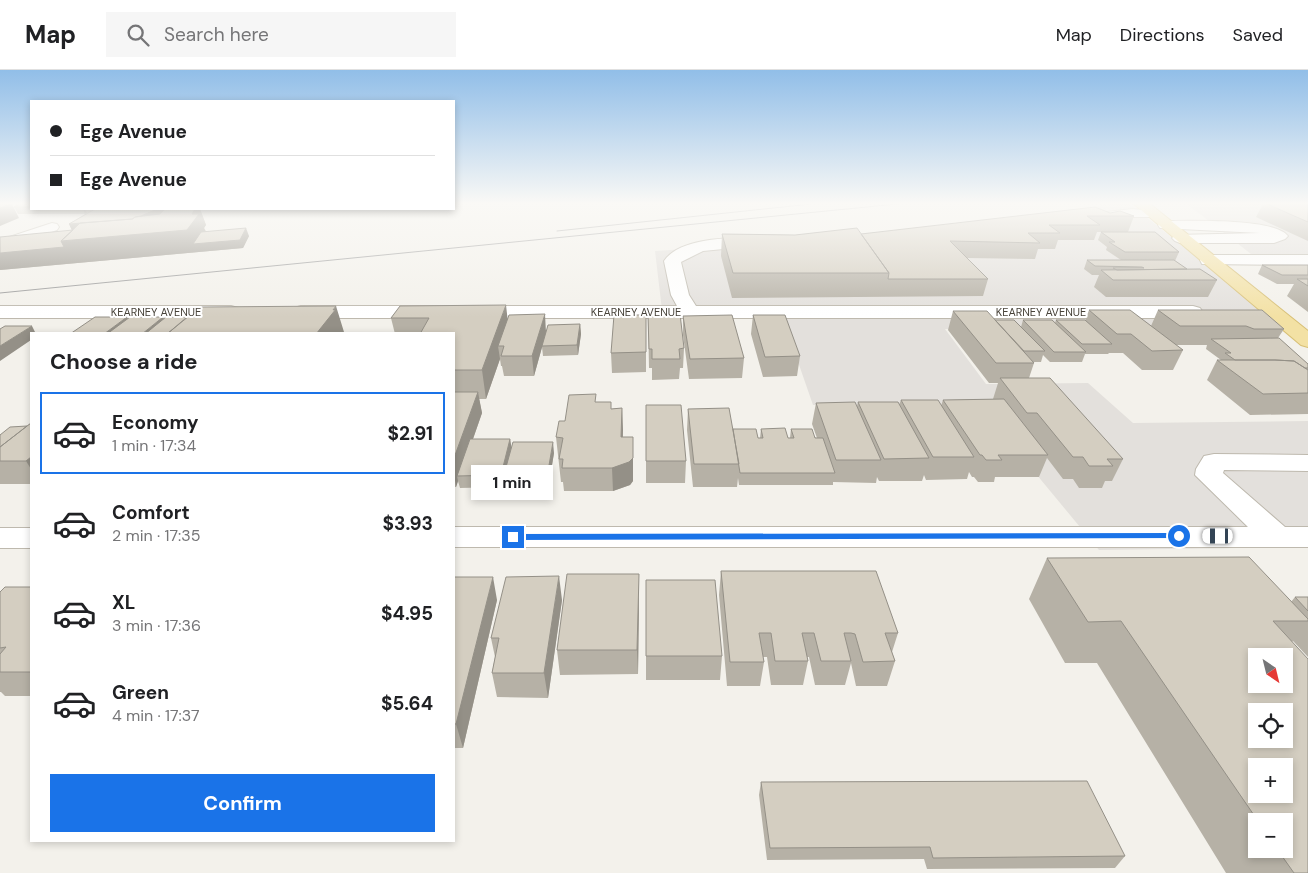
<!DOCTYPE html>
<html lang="en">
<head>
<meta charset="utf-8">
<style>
  :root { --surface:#fff; --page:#f6f6f6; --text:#202124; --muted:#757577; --line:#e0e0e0; --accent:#1a73e8 }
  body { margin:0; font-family:"DM Sans",sans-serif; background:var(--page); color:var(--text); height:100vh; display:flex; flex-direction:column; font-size:19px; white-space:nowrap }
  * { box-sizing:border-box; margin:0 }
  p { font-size:16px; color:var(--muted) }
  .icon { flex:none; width:28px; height:28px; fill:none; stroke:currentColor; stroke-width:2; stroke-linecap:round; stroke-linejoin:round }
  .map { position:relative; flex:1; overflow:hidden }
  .panel { position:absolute; left:30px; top:262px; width:425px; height:510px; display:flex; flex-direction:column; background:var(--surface); border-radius:0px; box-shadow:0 2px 8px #0003 }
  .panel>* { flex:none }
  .banner { position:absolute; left:30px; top:30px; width:425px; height:110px; border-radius:0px; box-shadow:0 2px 8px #0003; display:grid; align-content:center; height:110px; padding:0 20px; background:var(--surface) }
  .needle { width:32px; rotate:145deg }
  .buttons { position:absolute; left:1248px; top:578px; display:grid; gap:10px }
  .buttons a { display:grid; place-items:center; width:45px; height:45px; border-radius:0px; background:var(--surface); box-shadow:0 2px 8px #0003; font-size:25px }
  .end { position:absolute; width:22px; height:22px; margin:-11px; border:6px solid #1a73e8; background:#fff; box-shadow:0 0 0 2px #fff }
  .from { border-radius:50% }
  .bubble { position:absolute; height:35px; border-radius:0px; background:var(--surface); box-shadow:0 2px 8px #0003; font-size:16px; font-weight:700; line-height:35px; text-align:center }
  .car { position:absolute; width:15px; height:30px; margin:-15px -8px; border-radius:6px; box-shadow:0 0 4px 1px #0007; background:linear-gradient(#fff 24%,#345 0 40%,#fff 0 76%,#345 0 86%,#fff 0) }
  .banner b { display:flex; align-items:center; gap:18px; height:48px; font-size:19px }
  .banner b+b { border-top:1px solid var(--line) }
  .banner i { width:12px; height:12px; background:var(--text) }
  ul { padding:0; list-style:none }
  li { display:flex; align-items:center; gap:15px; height:82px; margin:0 10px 8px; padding:0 10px; border:2px solid transparent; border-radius:0px }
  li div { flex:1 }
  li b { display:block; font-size:19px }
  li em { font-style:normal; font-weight:700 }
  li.current { border-color:var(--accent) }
  li>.icon { width:45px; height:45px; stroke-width:1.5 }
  h2 { padding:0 20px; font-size:22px; line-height:60px }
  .button { display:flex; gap:10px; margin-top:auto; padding:10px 20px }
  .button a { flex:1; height:58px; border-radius:0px; background:var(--accent); color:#fff; font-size:20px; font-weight:700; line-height:58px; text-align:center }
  header { display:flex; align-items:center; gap:30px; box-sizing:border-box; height:70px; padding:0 25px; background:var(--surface); border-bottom:1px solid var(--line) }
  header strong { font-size:24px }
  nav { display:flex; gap:28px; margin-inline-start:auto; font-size:18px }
  .search { width:350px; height:45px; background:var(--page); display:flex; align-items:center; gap:12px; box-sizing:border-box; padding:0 18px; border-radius:0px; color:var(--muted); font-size:19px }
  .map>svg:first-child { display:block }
  .industrial { fill:#e3e0dc }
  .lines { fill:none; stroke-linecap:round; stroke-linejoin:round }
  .minor-casing { stroke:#beb9ae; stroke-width:2 }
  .major-casing { stroke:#d7bf75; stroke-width:2 }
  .minor { fill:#fff; fill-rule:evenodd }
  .major { fill:#f3e1a4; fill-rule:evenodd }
  .tram { stroke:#989898; stroke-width:1 }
  .wall { fill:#b6b1a6; fill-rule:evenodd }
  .shaded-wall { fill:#949087 }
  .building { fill:#d4cec1; stroke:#949087; fill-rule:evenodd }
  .route { fill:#1a73e8 }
  .labels { text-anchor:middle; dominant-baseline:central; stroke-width:4; stroke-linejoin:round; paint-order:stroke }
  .far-street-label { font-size:11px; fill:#474239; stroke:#fff }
</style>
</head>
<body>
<header>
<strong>Map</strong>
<div class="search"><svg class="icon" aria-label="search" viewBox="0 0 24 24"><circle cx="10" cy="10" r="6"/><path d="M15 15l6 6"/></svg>Search here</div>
<nav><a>Map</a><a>Directions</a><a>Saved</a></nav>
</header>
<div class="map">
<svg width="1308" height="803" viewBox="0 0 1308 803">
  <rect width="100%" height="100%" fill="#f3f1eb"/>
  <path class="industrial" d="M1108 134H1130L1282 256 945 259 986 314 1088 313 1133 353 1308 351V477L1099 480 979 335H813L780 240H662L655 181 994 159Z
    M1187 134H1308V191H1260Z"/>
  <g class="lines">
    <g class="minor-casing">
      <path id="minor" d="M1132 139 1157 141 1159 144 1157 147H1132L1090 152 1085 151 1083 148 1085 145 1090 144Z
        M1165 151C1188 151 1275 148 1288 166L1285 169 1274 173H1180L1175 171 1172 168 1175 165 1260 163 1160 158 1158 155 1160 152Z
        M52 153 57 154 59 157 57 160 0 180V170Z
        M758 167 764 169 766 172 764 175 703 181 681 192 689 225 696 236H1193L1200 238 1203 242 1200 246 1193 248H301L294 246 291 242 294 238 301 236H677L671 225 664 191C680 167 732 168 758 167Z
        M1208 185H1308V195L1202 194 1200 190 1202 186Z
        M0 236H231L238 238 241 242 238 246 231 248H0Z
        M1214 384 1308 385V401L1224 400 1223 403 1285 457H1308V477H454V457H1248L1195 405 1196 399 1204 386Z
        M0 458H31V478H0Z"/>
    </g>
    <g class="major-casing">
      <path id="major" d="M1134 134H1150L1308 261V277L1301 275Z"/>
    </g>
    <use href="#minor" class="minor"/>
    <use href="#major" class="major"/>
    <path class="tram" d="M557 161 811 134
      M0 223 897 134"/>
  </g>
  <path class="wall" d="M31 134V139H200L206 155 204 158 206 161 249 166 243 178 0 200 72 160 69 154 87 143 85 144H18L14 137Z
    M1263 134H1308V171L1256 147Z
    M1110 143 1134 146 1128 162H1097L1094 170H1058L1055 179H1038L1035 189 967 188 988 209 983 226 732 228 721 186 722 164 795 165 861 164Z
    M1101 162 1179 182 1175 191 1187 199 1217 210 1208 227H1106L1094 217 1099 205H1092L1084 199 1087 190H1121L1106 180 1107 177 1098 170Z
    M1262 195H1308V242L1287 226 1294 214H1277L1258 204Z
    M400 236 508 249 546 260 580 254 581 264 578 285 543 286 542 277 534 306H504L502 296H501L500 289 486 329H479L482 343 473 369H510L511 377 554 383 548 419H505L504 412 503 417 460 418 458 411 456 417H454V264H395L391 248Z
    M1089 240 1151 256 1158 240 1284 259 1278 268 1308 294V344L1250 345 1207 310 1217 290H1221L1206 279 1207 275H1176L1183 280 1173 300H1142L1123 283H1109L1108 284H1085L1082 292H1050L1043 285 1041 292H1033L1034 293 1029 308 1123 389 1112 411H1105L1102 418H1079L1073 409H1063L1047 388 1039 407H995L994 412H978L974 407H972L969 402 967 409 926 410 924 405 922 411H879L877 407 876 413 833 412V415H739L738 408 737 417H693L687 360 688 339 733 359 758 368H760L761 359 788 368H790L791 359 817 368 812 354 816 333 857 336 858 332 899 335 901 330 941 336 943 330 993 329 998 313H989L948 260 953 241 995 250 1021 257 1023 250 1055 253 1056 250 1085 251Z
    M646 245V302L612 303 611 283Z
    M753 245 800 286 797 306 763 307 751 264Z
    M648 246 684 278 683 298H680L679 309 652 310V298H649Z
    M683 246 744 288 742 308 689 309 683 265Z
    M597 332 611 339 622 338 623 367 633 411 630 415 613 421H564L563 412H561L556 367 565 351Z
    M646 335 686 391 685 413H646Z
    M31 353V414H0V365L27 356Z
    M1047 488 1291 532 1295 527H1308V587L1293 571 1292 572 1308 803H1226L1097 593H1065L1029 529ZM1256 751H1284V779H1256Z
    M721 501 898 563 892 582 895 591 887 616H856L851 593 845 615H815L809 587H807L808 591 803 615H771L767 587H763L764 592 760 616H727L719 525Z
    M454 507 497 530 463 678H454Z
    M31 517V626H5L1 622H0V522Z
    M639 528 638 604 560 605 557 580Z
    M562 530 548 628 497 627 492 603 495 587 491 568Z
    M646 586H722L720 610H646Z
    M761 712 1125 786 1115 798 927 799 924 789 767 790 759 725Z"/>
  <path class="shaded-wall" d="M10 134H12L19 148 0 156V138Z
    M83 139H85L87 143 85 144Z
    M157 139H172L192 144 195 139H200L206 155 204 158 207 165 246 158 249 166 243 178 0 200V183L61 171 75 167 69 154Z
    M506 235 509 261 498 276 500 289 486 329 482 300Z
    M336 236 344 262 343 264H316Z
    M545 244 546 263 534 306 532 286Z
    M127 247 135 264H104Z
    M163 247 171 264H142Z
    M580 254 581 264 578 285 577 275Z
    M32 256 36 264H31V270L0 291V276Z
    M478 322 482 343 460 406H457L458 411 456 417 454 404V388Z
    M622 338 623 360 622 389 621 367Z
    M633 367V411L630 415 613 421 612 398Z
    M510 369 512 380 503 408 504 412 503 417 501 405Z
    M553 372 554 383 548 419 547 407Z
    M31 387V399L26 391Z
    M639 504V528L638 604 637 580Z
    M559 506 562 530 548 628 544 603Z
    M493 507 497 530 463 678 456 654Z"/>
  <path class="building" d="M0 134H10L0 138Z
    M20 134H31V137H14Z
    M1267 134H1308V152Z
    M1095 137 1110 143 1120 141 1134 146H1087L1100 155H1049L1060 163H1028L1040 173 950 171 988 209H888L889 203 861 164Z
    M95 139H157L141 146 135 147 133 149 69 154Z
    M165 139H195L192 144H199L187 160 61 171 80 153 132 149 135 147 160 144Z
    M246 158 240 170 193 174 201 162Z
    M857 158 889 203H733L722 164 795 165Z
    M73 160 61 171 64 177 0 183V167Z
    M1101 162H1155L1179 182H1125L1109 172H1115Z
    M1087 190H1174L1187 199 1117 200 1113 198H1144L1142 197 1095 196Z
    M1262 195H1308V205H1282Z
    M1200 199 1217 210H1113L1101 200Z
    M1297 209H1308V216Z
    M506 235 482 300H454V264H420L429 248H391L400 236Z
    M336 236 333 240 336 239 316 264H167L200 237Z
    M1089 240H1130L1183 280 1152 281 1131 264H1117Z
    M1158 240H1262L1284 259H1254L1246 256H1180Z
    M953 241H987L1034 293H996Z
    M545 244 532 286H501L504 276H498L509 245Z
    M680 244 684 278 679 279 680 289H652V279H649L648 246Z
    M614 245H646V282L611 283Z
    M732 245 744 288 690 289 683 246Z
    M753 245H785L800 286 765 287Z
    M95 247H127L104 264H70Z
    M130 247H163L142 264H107Z
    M166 247H187L167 264H145Z
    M995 250H1014L1045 281H1024Z
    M1023 250H1052L1086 282H1054Z
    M1056 250H1085L1112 274H1082Z
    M580 254 577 275 542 276 548 255Z
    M5 256H32L0 276V259Z
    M1279 268 1308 294V298H1305L1294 291 1275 290H1235L1225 283H1231L1211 269Z
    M1217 290H1275L1294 291 1308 300V323L1263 324Z
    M1000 308H1050L1123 389H1107L1113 396H1089L1083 387H1073L1037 343H1027Z
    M454 322H478L454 388Z
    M596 324 595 332H611V339L622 338 621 367H633V388L629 392 612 398H562L563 389H559L563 368 556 367 559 351H565L569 325Z
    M1004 329 1048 385H998L1002 390H986L982 385H980L943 330Z
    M901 330H938L974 387H933Z
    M855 332 881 390H836L816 333Z
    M858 332H898L929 388 884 389Z
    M646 335H681L686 391H646Z
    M729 338 739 394H694L688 339Z
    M31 353V387L26 391H0V377Z
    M27 356 0 377V365L10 357Z
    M785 358 788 368H794L791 359H812L815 368H823L835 403H740L733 359H756L758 368H763L761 359Z
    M470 369H510L501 405 457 406Z
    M513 372H553L547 407 503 408Z
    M1249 487 1308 549V551H1273L1308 589V803H1294L1277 779H1284V751H1258L1121 551 1088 552 1047 488ZM1256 586H1284V614H1256ZM1256 641H1284V669H1256ZM1256 696H1284V724H1256Z
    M721 501H876L898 563H885L895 591 863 592 855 564 851 563H844L851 591H821L814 563H802L808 591H775L771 563H759L764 592H730Z
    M567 504H639L637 580H557Z
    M559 506 544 603H492L499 568H491L506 507Z
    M454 507H493L456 654H454Z
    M646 510H715L722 586H646Z
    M5 517H31V602H0V584L6 577 0 578V522Z
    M1295 527H1308V541Z
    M1087 711 1125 786 933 788 930 777 770 778 761 712Z"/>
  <linearGradient id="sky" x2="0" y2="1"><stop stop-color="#91bee8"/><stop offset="0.54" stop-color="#faf9f6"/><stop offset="1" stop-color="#faf9f6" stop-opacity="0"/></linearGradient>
  <rect width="1308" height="247" fill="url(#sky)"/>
  <path class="route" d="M1179 463 1182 464V468L513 470 508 467 513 464Z"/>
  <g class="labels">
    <g class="far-street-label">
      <text x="156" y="242">KEARNEY AVENUE</text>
      <text x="636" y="242">KEARNEY AVENUE</text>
      <text x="1041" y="242">KEARNEY AVENUE</text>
    </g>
  </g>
</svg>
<div class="buttons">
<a><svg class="needle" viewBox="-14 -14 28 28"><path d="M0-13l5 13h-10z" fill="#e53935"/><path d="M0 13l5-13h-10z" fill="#757577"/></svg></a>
<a><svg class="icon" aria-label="locate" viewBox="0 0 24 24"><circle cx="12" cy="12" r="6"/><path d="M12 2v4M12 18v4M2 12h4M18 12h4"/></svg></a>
<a>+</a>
<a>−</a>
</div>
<i class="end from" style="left:1179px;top:466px"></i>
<i class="end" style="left:513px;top:467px"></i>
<div class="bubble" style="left:471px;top:395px;width:82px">1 min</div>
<i class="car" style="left:1218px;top:466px;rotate:270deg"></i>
<div class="banner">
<b><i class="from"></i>Ege Avenue</b>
<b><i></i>Ege Avenue</b>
</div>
<section class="panel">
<h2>Choose a ride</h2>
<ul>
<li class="current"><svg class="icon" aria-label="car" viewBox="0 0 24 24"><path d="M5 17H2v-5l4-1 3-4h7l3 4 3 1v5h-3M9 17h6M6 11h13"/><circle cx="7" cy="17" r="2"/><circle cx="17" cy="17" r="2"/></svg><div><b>Economy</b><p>1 min · 17:34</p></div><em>$2.91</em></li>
<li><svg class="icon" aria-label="car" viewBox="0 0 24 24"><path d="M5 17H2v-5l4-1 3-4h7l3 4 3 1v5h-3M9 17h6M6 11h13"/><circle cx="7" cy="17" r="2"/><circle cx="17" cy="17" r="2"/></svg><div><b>Comfort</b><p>2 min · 17:35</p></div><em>$3.93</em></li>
<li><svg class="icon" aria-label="car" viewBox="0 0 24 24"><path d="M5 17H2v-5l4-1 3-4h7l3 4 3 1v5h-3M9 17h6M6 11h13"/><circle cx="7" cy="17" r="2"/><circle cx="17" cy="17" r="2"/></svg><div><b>XL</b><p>3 min · 17:36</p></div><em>$4.95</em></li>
<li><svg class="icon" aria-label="car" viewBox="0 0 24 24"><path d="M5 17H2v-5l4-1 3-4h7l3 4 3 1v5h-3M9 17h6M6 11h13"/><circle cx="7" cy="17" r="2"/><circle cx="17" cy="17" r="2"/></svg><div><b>Green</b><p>4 min · 17:37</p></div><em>$5.64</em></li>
</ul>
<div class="button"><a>Confirm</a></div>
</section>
</div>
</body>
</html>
